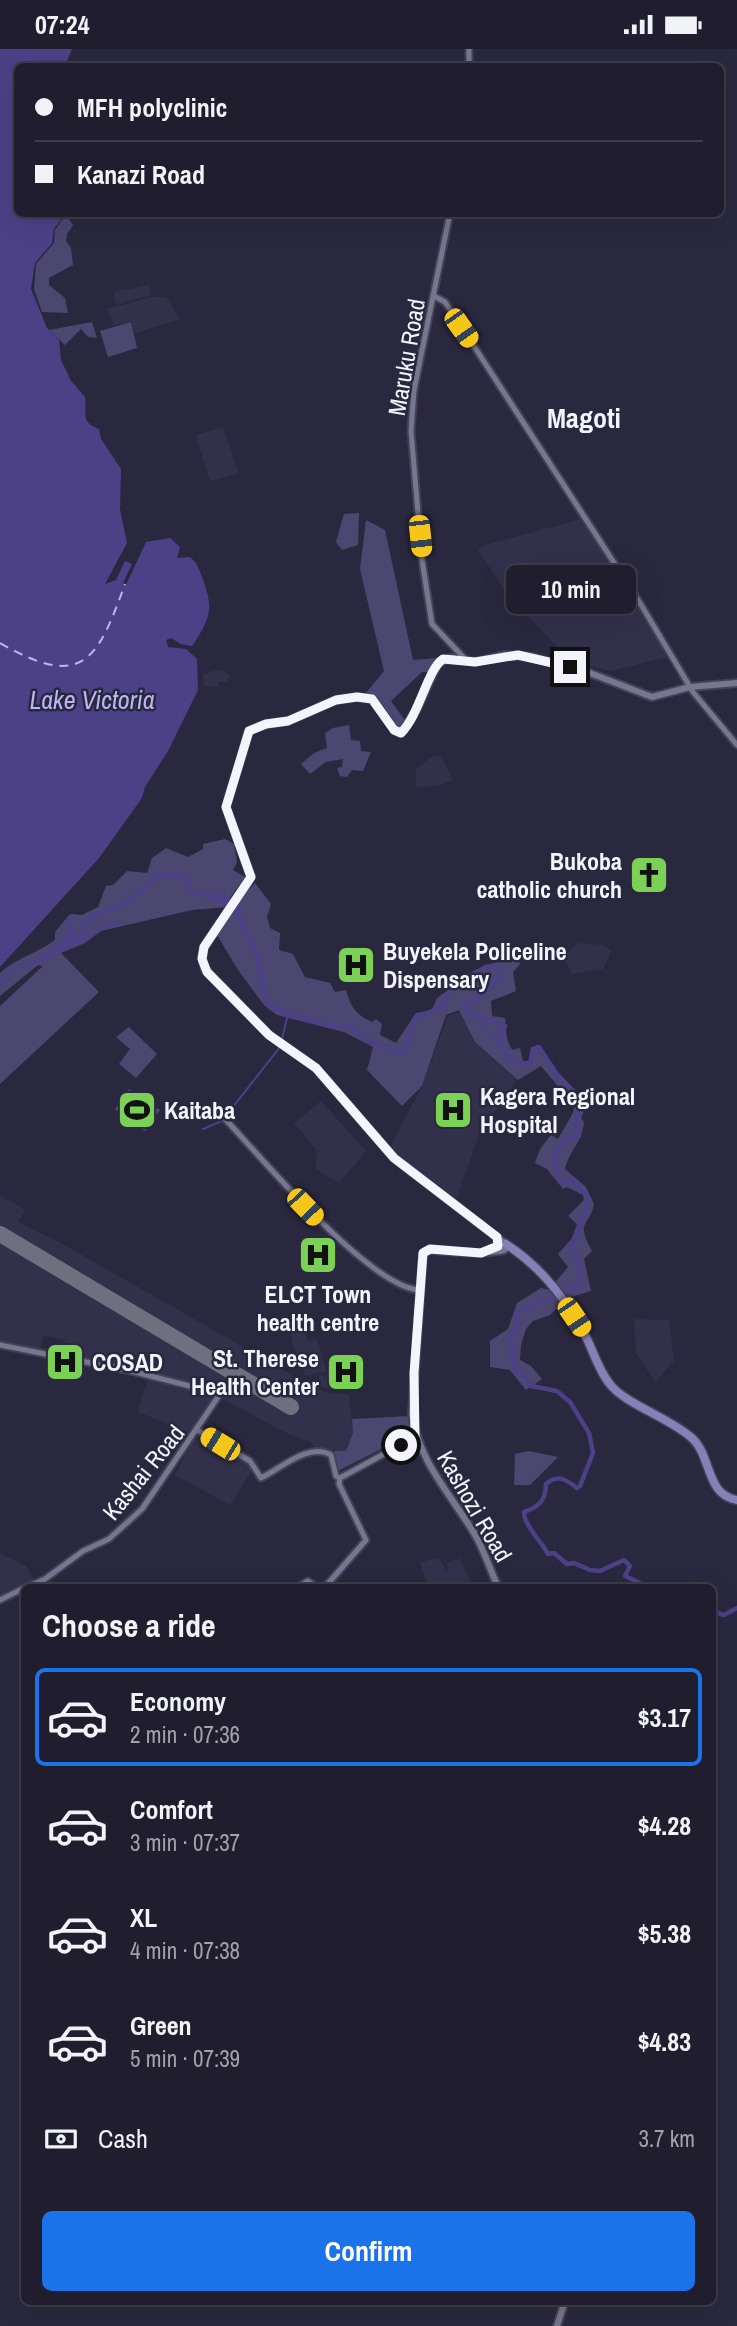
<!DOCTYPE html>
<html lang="en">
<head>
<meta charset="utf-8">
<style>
  :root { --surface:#201e2e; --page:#2d2b3a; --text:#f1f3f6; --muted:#a2a2aa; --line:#3d3c4a; --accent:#1a73e8 }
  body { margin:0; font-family:"Archivo Narrow",sans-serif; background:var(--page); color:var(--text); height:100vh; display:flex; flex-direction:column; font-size:26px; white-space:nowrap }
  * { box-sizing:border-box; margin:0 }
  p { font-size:23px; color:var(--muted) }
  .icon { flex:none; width:38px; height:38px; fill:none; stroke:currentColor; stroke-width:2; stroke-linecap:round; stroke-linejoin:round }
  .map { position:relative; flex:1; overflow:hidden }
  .drawer { position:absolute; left:21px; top:1535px; width:695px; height:721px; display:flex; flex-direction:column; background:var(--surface); border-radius:10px; box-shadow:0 7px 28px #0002,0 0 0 2px var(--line) }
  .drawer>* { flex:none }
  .top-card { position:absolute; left:14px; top:14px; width:710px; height:154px; border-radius:10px; box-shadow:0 7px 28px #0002,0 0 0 2px var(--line); display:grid; align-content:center; height:154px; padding:0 21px; background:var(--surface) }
  .end { position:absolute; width:32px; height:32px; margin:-16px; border:9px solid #f4f4fd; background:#111; box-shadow:0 0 0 4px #111 }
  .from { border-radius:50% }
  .bubble { position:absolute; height:49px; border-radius:10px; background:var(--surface); box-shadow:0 7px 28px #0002,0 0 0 2px var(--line); font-size:23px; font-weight:800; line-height:49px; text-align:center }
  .car { position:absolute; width:21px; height:42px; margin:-21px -10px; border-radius:9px; box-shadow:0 0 5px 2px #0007; background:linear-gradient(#f5c518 24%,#345 0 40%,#f5c518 0 76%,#345 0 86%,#f5c518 0) }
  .top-card b { display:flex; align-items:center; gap:24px; height:66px; font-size:26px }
  .top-card b+b { border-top:2px solid var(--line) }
  .top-card i { width:18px; height:18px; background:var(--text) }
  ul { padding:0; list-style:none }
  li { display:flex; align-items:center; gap:21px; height:98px; margin:0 14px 10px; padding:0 7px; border:4px solid transparent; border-radius:10px }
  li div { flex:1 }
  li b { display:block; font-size:26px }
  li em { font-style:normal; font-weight:800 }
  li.current { border-color:var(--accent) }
  li>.icon { width:63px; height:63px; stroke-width:1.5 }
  h2 { padding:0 21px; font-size:32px; line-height:84px }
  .pay { display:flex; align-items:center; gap:18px; height:77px; padding:0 21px; font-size:26px }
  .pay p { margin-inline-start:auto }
  .primary-button { display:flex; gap:14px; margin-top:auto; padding:14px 21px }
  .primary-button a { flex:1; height:80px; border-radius:10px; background:var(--accent); color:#fff; font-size:28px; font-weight:800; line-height:80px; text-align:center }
  .status { display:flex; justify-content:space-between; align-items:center; height:49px; padding:0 35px; background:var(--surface); direction:ltr }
  .status svg { height:19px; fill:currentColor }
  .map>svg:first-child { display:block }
  .built { fill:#33304c }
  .green { fill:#4c4771 }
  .water { fill:#4c4187 }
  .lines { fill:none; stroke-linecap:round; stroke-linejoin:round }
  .stream { stroke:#4c4187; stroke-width:2 }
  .river { stroke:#4c4187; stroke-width:4.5 }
  .ferry { stroke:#bbb6f3; stroke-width:2; stroke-dasharray:9 7; stroke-linecap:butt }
  .runway { stroke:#706f80; stroke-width:16 }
  .tertiary-casing { stroke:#444254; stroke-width:9 }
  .secondary-casing { stroke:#444254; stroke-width:10 }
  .primary-casing { stroke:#444254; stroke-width:11 }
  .tertiary { stroke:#777690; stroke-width:5 }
  .secondary { stroke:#777690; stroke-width:6 }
  .primary { stroke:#8580b8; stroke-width:8 }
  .route { stroke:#f4f4fd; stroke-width:9 }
  .labels { text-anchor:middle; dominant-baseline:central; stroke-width:5; stroke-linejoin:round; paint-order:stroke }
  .street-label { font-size:24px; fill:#f4f4fd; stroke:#2a283e }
  .poi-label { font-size:24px; font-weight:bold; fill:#f4f4fd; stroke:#2a283e; text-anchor:start }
  .water-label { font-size:26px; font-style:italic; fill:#bbb6f3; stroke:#2a283e }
  .quarter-label { font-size:28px; font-weight:bold; fill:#f4f4fd; stroke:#2a283e }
</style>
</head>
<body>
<div class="status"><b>07:24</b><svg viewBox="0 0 49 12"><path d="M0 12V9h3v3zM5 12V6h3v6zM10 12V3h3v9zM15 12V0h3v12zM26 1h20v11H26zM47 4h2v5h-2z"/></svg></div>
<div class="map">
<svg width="737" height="2277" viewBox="0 0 737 2277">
  <rect width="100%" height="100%" fill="#2a283e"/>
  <path class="built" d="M149 236 151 246 116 256 113 243Z
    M152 248H166L180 270 135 284 131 272 114 276 107 260Z
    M223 378 238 422 237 425 210 432 196 386Z
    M581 470 671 607 611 622 572 613 513 552 478 502 482 497Z
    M222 620 230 627 226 634 220 632 217 638 204 637 203 625Z
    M433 707H441L453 731 438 737 416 738V720Z
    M578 894 603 896 611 902 603 920 571 925 564 907Z
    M460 963 475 993 517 1031 479 1085 455 1154 389 1100 422 1037 448 967Z
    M321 1052 366 1102 339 1134 316 1120 317 1102 294 1074Z
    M0 1146 25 1161 18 1173 59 1193 308 1335 330 1345H349L353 1384 346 1403 314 1399 312 1393 289 1385 220 1349 222 1344 127 1318 62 1305 65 1291 44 1286 40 1301 0 1292Z
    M302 1270 307 1291H317L326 1322 305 1327 302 1303 297 1306 292 1292 291 1276Z
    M634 1270 669 1271 674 1312 655 1333 636 1304Z
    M340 1304 363 1321 343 1343 318 1337 319 1326 330 1328Z
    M148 1329 215 1346 191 1384 138 1363Z
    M197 1384 251 1417 252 1421 230 1456 175 1426Z
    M0 1504 26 1517 35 1532 0 1547Z
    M439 1509 448 1523 447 1514 460 1509 473 1538H428L420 1513Z"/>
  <path class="green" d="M66 165 73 176 67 185 66 192 71 199 73 216 49 229V236L65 249 68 264 42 263 34 240 36 215 54 194 55 181Z
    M92 273 97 289 88 288 81 280 65 296 49 281Z
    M131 273 137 299 108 308 100 282Z
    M359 464 358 496 342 501 336 493 344 465Z
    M366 471 385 481 413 611 437 609 431 623H422L391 652 407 674 402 682 394 678 372 646 366 644 384 622 360 520Z
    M349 676 351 691 360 692 361 702 371 703 363 722 352 721 347 728 340 727 337 719 342 718 343 710 326 713 310 725 301 715 314 704 327 699 325 684 333 679Z
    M225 790 234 795 237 813 233 821 245 828 229 850 236 853 255 834 271 855 267 868 270 879 280 884 279 901 293 905 305 928 330 934 335 943 346 941C350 957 356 966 372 973L376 970 382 975 380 986 396 994 416 964 432 961 437 949 448 941 449 935 485 916 518 909 520 915 513 923 516 942 491 952 492 967 505 969 507 990 512 1001 520 999 523 1012H529L531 998H540L550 1015 588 1054 581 1069 584 1073C583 1092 569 1102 565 1120L586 1138 594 1155C589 1179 575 1171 592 1202L584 1210 591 1242 568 1249 550 1266 533 1272 526 1280 521 1296 520 1311 531 1317 542 1330 526 1341 510 1321 490 1318V1292L508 1280 517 1254 541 1239 549 1241 568 1218 558 1205 572 1189 577 1175 568 1167 584 1151 583 1146 567 1138 563 1140 547 1120 535 1114 540 1100 551 1086 558 1090 573 1064 576 1051 562 1042 541 1017 518 1031 475 993 459 961 446 966 422 1037 402 1057 367 1021 373 998 344 983 277 966 264 956 238 921 217 886 231 862 227 858 192 861 101 882 85 894 61 904 99 943 0 1035V957L43 917 38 916 0 947V924C16 909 38 904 55 891V883L70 865 82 866 98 858 106 837 113 836 127 822 147 824 152 809 166 799 188 808 203 800V795Z
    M129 978 157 1005 136 1029 119 1015 130 1000 116 988Z
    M129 1040 160 1061 145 1082 115 1060Z
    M410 1367 411 1383 403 1389 338 1422 334 1402H346L353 1384 352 1370Z
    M529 1402 558 1408 530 1436H514L515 1405Z"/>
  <path class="water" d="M0 0H72L65 17 18 18V164L65 165 54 180 52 194 35 214 31 240 47 279 59 291 61 311 71 332 85 348C87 365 80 373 99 380L101 390 121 420 120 460 127 494 105 535 116 531 125 512 132 515 123 534 126 536 146 493 170 489 180 498 177 509 190 508C197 514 199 520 202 528 214 559 211 569 192 597L181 595 171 589 166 591 168 598 186 600 197 610 198 641 168 702 145 738 142 749 99 809 0 918Z
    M214 843 225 846 241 856 240 871 208 846Z
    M73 867 76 868 71 875 79 892 102 876 121 872 123 875 104 879 83 894 58 903 50 911 36 912 42 905C52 903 56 894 66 889L68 873Z"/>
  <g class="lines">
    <path class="stream" d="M475 966 494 989
      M203 1080 222 1072 280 998 288 965"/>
    <path class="river" d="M239 868 256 903 266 952 270 958 329 977H351C360 989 390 1004 405 1003L415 969 444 957C444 935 475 923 492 917L503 921C498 933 477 954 464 957L469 964 505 977 497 995 506 1000 507 1007 521 1015H530L533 1000 539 998 564 1036 580 1049 575 1078 579 1087 563 1092 554 1105 559 1131 564 1135 571 1131 587 1146C588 1161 578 1181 573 1195L580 1224V1238L570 1239 516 1264V1281L510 1286 514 1317 531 1337 557 1342 570 1353 589 1384 593 1404 580 1437 577 1439C566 1430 557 1425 546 1435 546 1451 539 1458 524 1463 524 1476 541 1492 548 1505L554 1504 567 1515 574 1514 590 1521 600 1522 624 1511 630 1517 625 1527 644 1536 684 1538
      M75 891 84 886 83 875 101 864 125 855 159 827 175 825 186 829 189 841 211 848
      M0 936 10 921 41 910
      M712 1562 724 1566 737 1559"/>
    <path class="ferry" d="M0 594C82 641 97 613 125 535"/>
    <path class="runway" d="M0 1185 291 1358"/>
    <g class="tertiary-casing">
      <path id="tertiary" d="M469 18V0
        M450 164 414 341 411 382 422 511 432 575 466 611
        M434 247 445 253 470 291 640 554 693 643 737 696
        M226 1071C262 1109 370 1239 420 1241
        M0 1296 131 1322 213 1343 218 1348 142 1460 109 1490 83 1502 45 1530 27 1538
        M197 1381 250 1412 261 1429C280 1420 309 1393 331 1406L336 1427 340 1429 415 1388
        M298 1538 308 1532 316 1538
        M325 1538 366 1491 339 1435 340 1429
        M0 1551 24 1539"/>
    </g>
    <g class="secondary-casing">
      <path id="secondary" d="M497.5 1197a4.5 4.5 0 1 1 9 0a4.5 4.5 0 1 1-9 0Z
        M503 1193 394 1109 316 1019 269 986 205 920 202 908 204 898 251 828 226 758 249 682 266 675 288 672 336 651 357 648 372 650 394 680 401 684 417 660 438 614 450 609 475 613 505 606 532 608 590 624 652 648 690 638 737 634
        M498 1538C490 1520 484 1501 474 1484 449 1443 419 1413 412 1365L423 1204 430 1201 477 1204 500 1202
        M557 2277 565 2252"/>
    </g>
    <g class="primary-casing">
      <path id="primary" d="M506 1195C540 1217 566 1250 585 1286 593 1301 598 1320 609 1334 624 1355 671 1369 693 1390 712 1409 706 1446 737 1451"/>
    </g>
    <use href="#tertiary" class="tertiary"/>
    <use href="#secondary" class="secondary"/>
    <use href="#primary" class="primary"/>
  </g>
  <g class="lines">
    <path class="route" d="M401 1396 415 1388 414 1324 423 1204 430 1200 481 1204 498 1197 497 1188 394 1109 316 1019 269 986 207 923 202 910 204 898 251 828 226 758 249 682 266 675 288 672 336 651 357 648 372 650 394 681 401 684C420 665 427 621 443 610L475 613 518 606 570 618"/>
  </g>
  <defs>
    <g id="church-square" transform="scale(2.0125)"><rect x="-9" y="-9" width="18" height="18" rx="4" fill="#7ad156" stroke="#2a283e"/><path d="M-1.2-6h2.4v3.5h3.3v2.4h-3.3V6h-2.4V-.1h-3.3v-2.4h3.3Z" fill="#111"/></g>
    <g id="hospital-square" transform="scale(2.0125)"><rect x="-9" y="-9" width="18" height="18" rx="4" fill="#7ad156" stroke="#2a283e"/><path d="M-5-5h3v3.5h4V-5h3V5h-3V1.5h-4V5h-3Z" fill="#111"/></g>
    <g id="stadium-square" transform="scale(2.0125)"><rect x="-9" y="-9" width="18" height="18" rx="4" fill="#7ad156" stroke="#2a283e"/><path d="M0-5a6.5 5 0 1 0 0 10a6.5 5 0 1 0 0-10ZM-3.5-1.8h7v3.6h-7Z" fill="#111"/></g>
  </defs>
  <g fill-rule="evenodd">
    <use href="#church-square" x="649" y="826"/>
    <use href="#hospital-square" x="356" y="916"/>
    <use href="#stadium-square" x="137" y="1061"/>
    <use href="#hospital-square" x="453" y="1061"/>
    <use href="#hospital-square" x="318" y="1206"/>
    <use href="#hospital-square" x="65" y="1313"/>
    <use href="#hospital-square" x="346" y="1323"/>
  </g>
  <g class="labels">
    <g class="street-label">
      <text transform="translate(406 308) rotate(-80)">Maruku Road</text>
      <text transform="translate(143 1423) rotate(-51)">Kashai Road</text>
      <text transform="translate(475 1457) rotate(60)">Kashozi Road</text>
    </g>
    <g class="poi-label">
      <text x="622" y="812" text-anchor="end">Bukoba<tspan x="622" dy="28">catholic church</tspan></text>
      <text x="383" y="902">Buyekela Policeline<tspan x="383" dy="28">Dispensary</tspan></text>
      <text x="480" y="1047">Kagera Regional<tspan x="480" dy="28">Hospital</tspan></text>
      <text x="164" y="1061">Kaitaba</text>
      <text x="318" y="1245" text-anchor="middle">ELCT Town<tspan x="318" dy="28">health centre</tspan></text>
      <text x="319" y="1309" text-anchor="end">St. Therese<tspan x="319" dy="28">Health Center</tspan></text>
      <text x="92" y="1313">COSAD</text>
    </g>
    <g class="water-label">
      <text x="92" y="650">Lake Victoria</text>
    </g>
    <g class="quarter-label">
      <text x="584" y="369">Magoti</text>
    </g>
  </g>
</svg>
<i class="end from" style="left:401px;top:1396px"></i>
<i class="end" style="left:570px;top:618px"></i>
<div class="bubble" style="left:506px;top:516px;width:130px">10 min</div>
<i class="car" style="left:461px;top:279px;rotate:145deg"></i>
<i class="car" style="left:420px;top:487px;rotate:174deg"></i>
<i class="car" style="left:305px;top:1158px;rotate:136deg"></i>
<i class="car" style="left:574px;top:1268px;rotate:146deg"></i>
<i class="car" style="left:220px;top:1395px;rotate:301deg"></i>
<div class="top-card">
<b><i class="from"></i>MFH polyclinic</b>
<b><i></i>Kanazi Road</b>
</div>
<section class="drawer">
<h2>Choose a ride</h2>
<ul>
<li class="current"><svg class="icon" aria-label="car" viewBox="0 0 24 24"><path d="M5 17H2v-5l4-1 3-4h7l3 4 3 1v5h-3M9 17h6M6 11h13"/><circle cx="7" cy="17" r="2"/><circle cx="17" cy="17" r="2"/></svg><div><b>Economy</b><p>2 min · 07:36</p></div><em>$3.17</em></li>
<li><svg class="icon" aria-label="car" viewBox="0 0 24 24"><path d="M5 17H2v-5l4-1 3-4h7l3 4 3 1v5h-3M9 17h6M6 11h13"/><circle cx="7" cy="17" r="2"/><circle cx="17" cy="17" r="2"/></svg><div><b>Comfort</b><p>3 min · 07:37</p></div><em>$4.28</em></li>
<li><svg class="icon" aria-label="car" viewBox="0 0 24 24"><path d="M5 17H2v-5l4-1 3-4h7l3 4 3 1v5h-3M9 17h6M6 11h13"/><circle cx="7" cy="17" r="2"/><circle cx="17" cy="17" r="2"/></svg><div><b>XL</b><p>4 min · 07:38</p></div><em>$5.38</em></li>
<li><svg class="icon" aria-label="car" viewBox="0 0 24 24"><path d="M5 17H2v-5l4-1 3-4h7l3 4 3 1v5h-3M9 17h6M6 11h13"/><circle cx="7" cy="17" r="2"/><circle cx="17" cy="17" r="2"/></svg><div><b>Green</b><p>5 min · 07:39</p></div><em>$4.83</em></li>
</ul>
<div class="pay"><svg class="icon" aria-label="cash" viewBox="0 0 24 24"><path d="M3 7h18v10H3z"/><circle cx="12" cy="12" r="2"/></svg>Cash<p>3.7 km</p></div>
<div class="primary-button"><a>Confirm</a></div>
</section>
</div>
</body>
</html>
